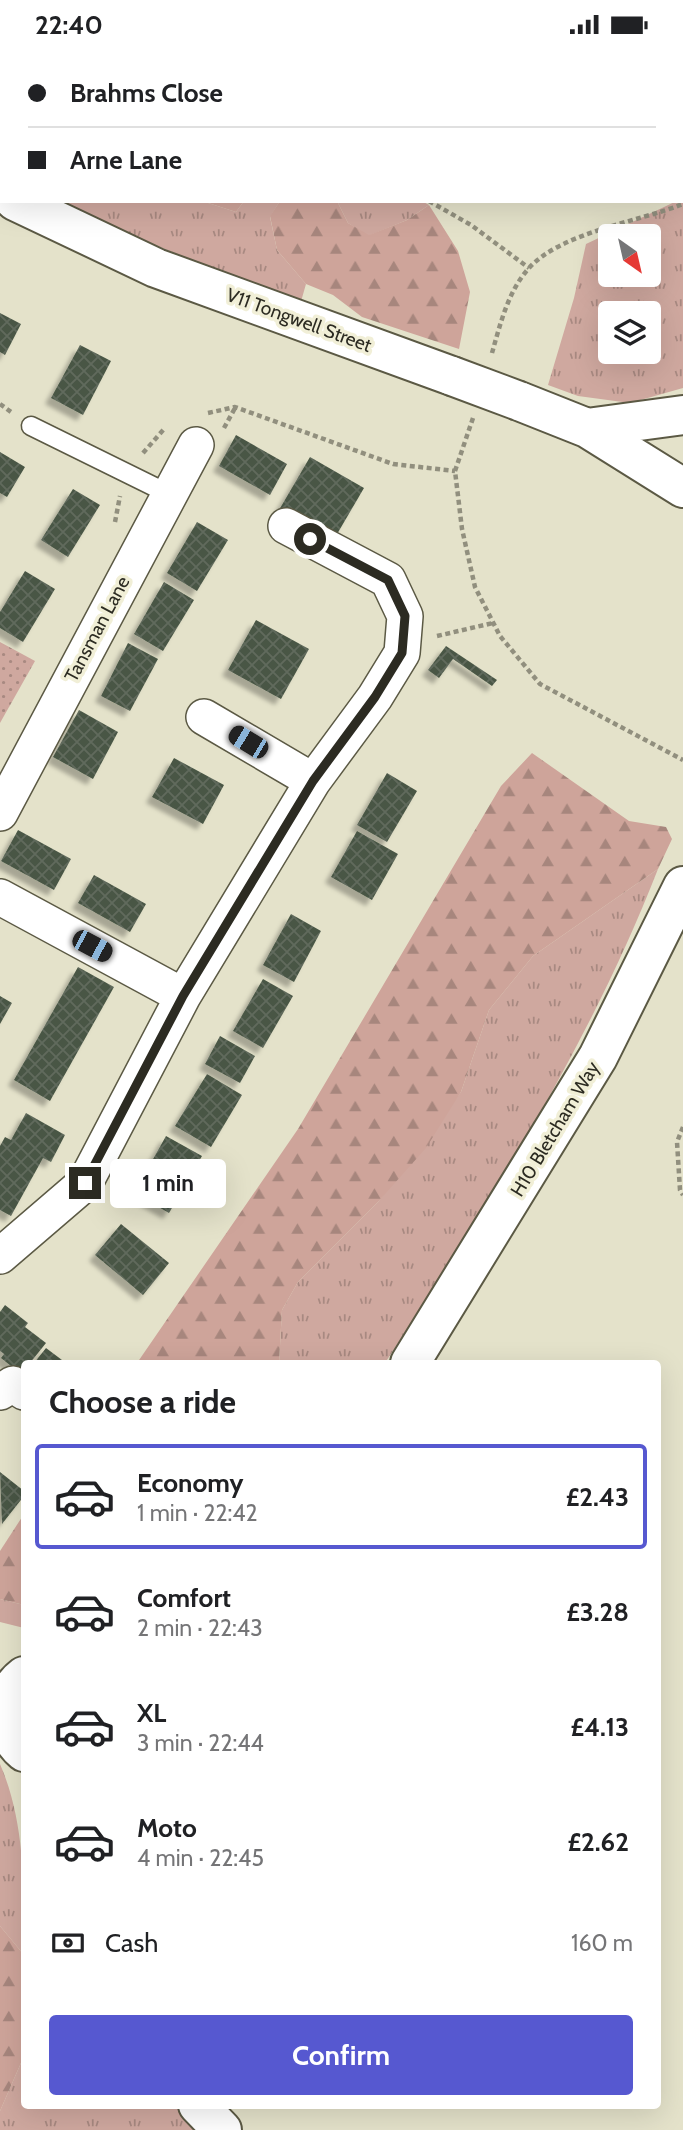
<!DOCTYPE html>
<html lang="en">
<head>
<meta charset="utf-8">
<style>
  :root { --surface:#fff; --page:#f2f2f2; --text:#202124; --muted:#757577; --line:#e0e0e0; --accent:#5658d0 }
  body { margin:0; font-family:Cabin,sans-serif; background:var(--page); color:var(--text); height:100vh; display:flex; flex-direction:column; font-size:26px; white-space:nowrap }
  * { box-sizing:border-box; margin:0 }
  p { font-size:23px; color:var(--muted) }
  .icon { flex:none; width:38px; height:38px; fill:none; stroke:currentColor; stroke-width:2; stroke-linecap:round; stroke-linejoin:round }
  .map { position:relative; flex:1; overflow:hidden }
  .panel { position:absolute; left:21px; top:1311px; width:640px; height:749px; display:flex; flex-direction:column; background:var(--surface); border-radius:7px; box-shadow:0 7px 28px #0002 }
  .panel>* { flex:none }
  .guide { position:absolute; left:0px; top:0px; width:684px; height:154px; box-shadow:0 7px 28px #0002; display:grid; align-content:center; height:154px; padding:0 28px; background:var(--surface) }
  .needle { width:46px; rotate:146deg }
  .buttons { position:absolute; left:598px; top:175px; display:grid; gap:14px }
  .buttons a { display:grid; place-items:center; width:63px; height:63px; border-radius:7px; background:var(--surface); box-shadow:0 7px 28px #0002; font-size:35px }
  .end { position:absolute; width:32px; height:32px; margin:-16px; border:9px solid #2c2b22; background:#fff; box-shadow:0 0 0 4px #fff }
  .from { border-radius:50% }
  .bubble { position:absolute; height:49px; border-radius:7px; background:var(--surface); box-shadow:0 7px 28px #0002; font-size:23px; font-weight:800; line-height:49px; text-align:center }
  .car { position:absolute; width:21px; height:42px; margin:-21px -10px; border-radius:9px; box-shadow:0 0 5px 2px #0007; background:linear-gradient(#222 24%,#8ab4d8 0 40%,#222 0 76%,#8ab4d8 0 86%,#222 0) }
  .guide b { display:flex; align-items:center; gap:24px; height:66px; font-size:26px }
  .guide b+b { border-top:2px solid var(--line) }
  .guide i { width:18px; height:18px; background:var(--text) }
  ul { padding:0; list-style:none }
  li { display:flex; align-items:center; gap:21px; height:105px; margin:0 14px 10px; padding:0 14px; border:4px solid transparent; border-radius:7px }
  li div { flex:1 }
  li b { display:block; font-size:26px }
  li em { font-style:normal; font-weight:800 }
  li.selected { border-color:var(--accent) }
  li>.icon { width:63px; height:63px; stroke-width:1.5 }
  h2 { padding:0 28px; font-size:32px; line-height:84px }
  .pay { display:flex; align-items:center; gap:18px; height:77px; padding:0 28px; font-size:26px }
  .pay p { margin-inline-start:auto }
  .action { display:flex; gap:14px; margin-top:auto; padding:14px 28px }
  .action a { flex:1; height:80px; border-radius:7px; background:var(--accent); color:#fff; font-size:28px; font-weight:800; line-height:80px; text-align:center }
  .status { display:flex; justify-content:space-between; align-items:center; height:49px; padding:0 35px; background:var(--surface); direction:ltr }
  .status svg { height:19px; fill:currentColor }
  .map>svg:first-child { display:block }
  .grass { fill:url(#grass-tufts); fill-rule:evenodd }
  .forest { fill:url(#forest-firs) }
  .park { fill:url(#park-dots) }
  .building { fill:url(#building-cross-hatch); filter:url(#shadow) }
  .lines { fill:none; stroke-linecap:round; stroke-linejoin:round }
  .service-casing { stroke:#5b5944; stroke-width:21 }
  .minor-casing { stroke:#5b5944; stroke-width:38 }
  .tertiary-casing { stroke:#5b5944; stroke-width:42 }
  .path { stroke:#918f7e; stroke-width:4.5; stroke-dasharray:5 3.5; stroke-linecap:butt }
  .service { stroke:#fff; stroke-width:18 }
  .minor { stroke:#fff; stroke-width:35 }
  .tertiary { stroke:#fff; stroke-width:38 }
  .tertiary-bridge-casing { stroke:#5b5944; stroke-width:42; stroke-linecap:butt }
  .tertiary-bridge { stroke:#fff; stroke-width:38 }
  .route { stroke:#2c2b22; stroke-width:9 }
  .labels { text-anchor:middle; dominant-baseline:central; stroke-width:7; stroke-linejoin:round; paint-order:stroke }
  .street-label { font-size:19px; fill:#2c2b22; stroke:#f1efd7 }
</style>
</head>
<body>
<div class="status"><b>22:40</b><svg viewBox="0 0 49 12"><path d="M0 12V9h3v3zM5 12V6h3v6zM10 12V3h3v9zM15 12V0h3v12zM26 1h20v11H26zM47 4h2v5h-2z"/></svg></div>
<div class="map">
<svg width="683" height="2081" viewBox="0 0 683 2081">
  <defs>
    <pattern id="grass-tufts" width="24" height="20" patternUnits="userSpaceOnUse" patternTransform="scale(1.75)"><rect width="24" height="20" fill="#cfa89f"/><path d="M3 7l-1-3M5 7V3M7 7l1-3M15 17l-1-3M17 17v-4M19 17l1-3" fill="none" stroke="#a88981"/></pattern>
    <pattern id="forest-firs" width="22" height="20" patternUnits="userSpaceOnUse" patternTransform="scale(1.75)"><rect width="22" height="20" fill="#cea49a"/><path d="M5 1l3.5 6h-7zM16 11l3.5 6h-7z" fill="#a7867d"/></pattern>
    <pattern id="park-dots" width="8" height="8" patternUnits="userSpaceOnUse" patternTransform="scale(1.75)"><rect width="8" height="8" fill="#cfa89f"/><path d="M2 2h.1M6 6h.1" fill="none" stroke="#a88981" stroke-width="1.8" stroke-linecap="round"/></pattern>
    <pattern id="building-cross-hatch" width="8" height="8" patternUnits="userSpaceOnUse" patternTransform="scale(1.75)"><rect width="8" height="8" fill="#495645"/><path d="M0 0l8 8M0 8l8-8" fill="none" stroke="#616b5d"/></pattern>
    <filter id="shadow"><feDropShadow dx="-6" dy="6" stdDeviation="2" flood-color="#0004"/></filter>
  </defs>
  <rect width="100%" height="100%" fill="#e4e2ca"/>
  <path class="grass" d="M0 19 2 20V129H0Z
    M683 149V339L630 354 578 347 548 336 574 249 586 195ZM611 187H649V226H611ZM611 264H649V303H611Z
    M49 152H202L236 163 244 152H280L270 168 277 201 306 235 300 256Z
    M337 152H422L429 156 407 171 368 187 348 174Z
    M658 820C589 997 488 1156 385 1314H279L282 1261 298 1233 378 1153 461 1043 489 961 533 907Z
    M0 1550 24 1556V1579L0 1573Z
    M0 1715C26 1775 24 1842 24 1906L0 1877Z
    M24 2007V2056H190L215 2081H0V2062Z"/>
  <path class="forest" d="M202 152H244L236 163Z
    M280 152H337L348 174 369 186 407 171 429 156 458 202 470 243 459 300 362 268 333 246 306 235 277 201 270 167Z
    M532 704 629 772 666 778 672 790 658 820 533 907 489 961 461 1043 426 1099 378 1153 298 1233 282 1261 279 1314H137L298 1080 501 737Z
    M24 1465V1556L0 1550V1502Z
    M0 1877 24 1906V2007L0 2062Z"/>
  <path class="park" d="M0 593 35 612 0 674Z"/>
  <path class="building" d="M0 264 21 275 5 306 0 303Z
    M80 296 111 312 83 366 51 349Z
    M236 386 287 415 270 446 219 417Z
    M0 403 25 418 7 448 0 444Z
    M310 408 364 439 333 492 279 461Z
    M73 440 100 456 68 508 41 491Z
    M197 473 228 491 197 542 167 524Z
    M25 522 55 540 23 593 0 579V563Z
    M164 533 194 551 163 602 134 585Z
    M256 571 309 600 281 650 228 621Z
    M128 594 158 610 130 662 101 647Z
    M446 597 497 631 492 637 453 610 439 629 428 621Z
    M79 661 118 683 93 730 53 708Z
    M174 709 224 736 203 775 152 748Z
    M387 724 417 742 387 793 357 776Z
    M18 781 71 810 54 841 1 812Z
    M357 782 398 805 372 851 331 828Z
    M94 826 146 855 130 883 78 854Z
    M291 865 321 882 294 933 263 916Z
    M78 918 114 938 50 1052 14 1031Z
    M263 930 293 947 263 999 233 982Z
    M0 947 12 954 0 975Z
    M220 987 255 1007 240 1034 205 1015Z
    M207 1025 242 1046 211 1098 175 1077Z
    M26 1064 65 1086 51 1113 43 1109 11 1167 0 1161V1097L5 1088 11 1091Z
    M166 1087 202 1107 169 1164 134 1144Z
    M121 1175 169 1214 143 1246 95 1206Z
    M5 1256 28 1274 25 1278 46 1294 30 1314H24L21 1325 1 1309 4 1305 0 1302V1263Z
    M46 1299 66 1314H34Z
    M0 1423 24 1442V1447L2 1475Z"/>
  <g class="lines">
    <g class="service-casing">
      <path id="service" d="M31 377 169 445"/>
    </g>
    <g class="minor-casing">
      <path id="minor" d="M567 0 570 2
        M204 668 313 732
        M0 764 196 396
        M0 848 183 947
        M0 1207 85 1134 183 947 313 732 375 648 402 604 405 567 388 531 286 477
        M0 1343 13 1335 24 1343"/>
    </g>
    <g class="tertiary-casing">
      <path id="tertiary" d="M15 152 156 219 452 327
        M519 352 587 379 683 439
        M587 379 683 366
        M410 1314 598 1008 683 837
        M24 1627C0 1645 0 1683 24 1703
        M198 2056 222 2081"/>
    </g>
    <path class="path" d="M119 0 123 2
      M292 2 295 0
      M429 152 471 176 529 219
      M492 304C500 276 508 242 529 219 562 183 638 173 683 155
      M0 355 11 363
      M208 364 235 358 393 415 455 422
      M473 369 455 422 462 480 475 538 500 587 540 635 683 711
      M224 379 235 359
      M143 404 165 379
      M115 473 120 447
      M437 587 493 574
      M683 1078 677 1093 680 1141 683 1146"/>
    <use href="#service" class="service"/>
    <use href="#minor" class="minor"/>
    <use href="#tertiary" class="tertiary"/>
    <g class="tertiary-bridge-casing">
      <path id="tertiary-bridge" d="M452 327 519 352"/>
    </g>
    <use href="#tertiary-bridge" class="tertiary-bridge"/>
  </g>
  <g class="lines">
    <path class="route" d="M85 1134 183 947 313 732 375 648 402 604 405 567 388 531 310 490"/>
  </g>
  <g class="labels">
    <g class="street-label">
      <text transform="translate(299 271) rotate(20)">V11 Tongwell Street</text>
      <text transform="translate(97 580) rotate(-62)">Tansman Lane</text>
      <text transform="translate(555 1080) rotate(-59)">H10 Bletcham Way</text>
    </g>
  </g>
</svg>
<div class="buttons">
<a><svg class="needle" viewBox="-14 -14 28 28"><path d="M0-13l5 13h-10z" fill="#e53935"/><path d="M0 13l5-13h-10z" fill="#757577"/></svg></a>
<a><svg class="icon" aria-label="layers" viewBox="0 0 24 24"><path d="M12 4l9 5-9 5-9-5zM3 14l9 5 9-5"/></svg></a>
</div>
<i class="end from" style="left:310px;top:490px"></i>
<i class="end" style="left:85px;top:1134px"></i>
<div class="bubble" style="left:110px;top:1110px;width:116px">1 min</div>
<i class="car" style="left:248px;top:693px;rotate:301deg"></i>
<i class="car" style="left:92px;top:897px;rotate:118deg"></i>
<div class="guide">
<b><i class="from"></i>Brahms Close</b>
<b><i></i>Arne Lane</b>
</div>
<section class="panel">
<h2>Choose a ride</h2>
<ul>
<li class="selected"><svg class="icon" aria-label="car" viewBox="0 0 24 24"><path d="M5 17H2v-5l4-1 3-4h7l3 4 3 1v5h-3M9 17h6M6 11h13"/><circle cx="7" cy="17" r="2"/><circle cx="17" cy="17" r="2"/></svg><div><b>Economy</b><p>1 min · 22:42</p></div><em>£2.43</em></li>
<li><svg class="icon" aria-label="car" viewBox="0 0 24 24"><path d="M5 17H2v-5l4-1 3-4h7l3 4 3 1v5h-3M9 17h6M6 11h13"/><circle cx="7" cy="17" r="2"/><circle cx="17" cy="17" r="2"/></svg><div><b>Comfort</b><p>2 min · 22:43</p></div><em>£3.28</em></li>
<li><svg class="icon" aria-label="car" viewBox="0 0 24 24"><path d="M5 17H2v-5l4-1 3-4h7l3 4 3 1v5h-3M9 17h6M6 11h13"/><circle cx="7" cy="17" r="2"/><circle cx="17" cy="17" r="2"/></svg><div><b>XL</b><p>3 min · 22:44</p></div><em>£4.13</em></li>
<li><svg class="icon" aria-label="car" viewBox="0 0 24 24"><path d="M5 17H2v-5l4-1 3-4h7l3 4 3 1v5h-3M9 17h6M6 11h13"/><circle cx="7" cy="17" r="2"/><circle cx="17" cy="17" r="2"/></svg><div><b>Moto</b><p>4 min · 22:45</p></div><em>£2.62</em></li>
</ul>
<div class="pay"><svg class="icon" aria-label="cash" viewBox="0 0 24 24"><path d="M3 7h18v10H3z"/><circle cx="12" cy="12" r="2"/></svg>Cash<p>160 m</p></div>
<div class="action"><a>Confirm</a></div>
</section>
</div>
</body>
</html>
